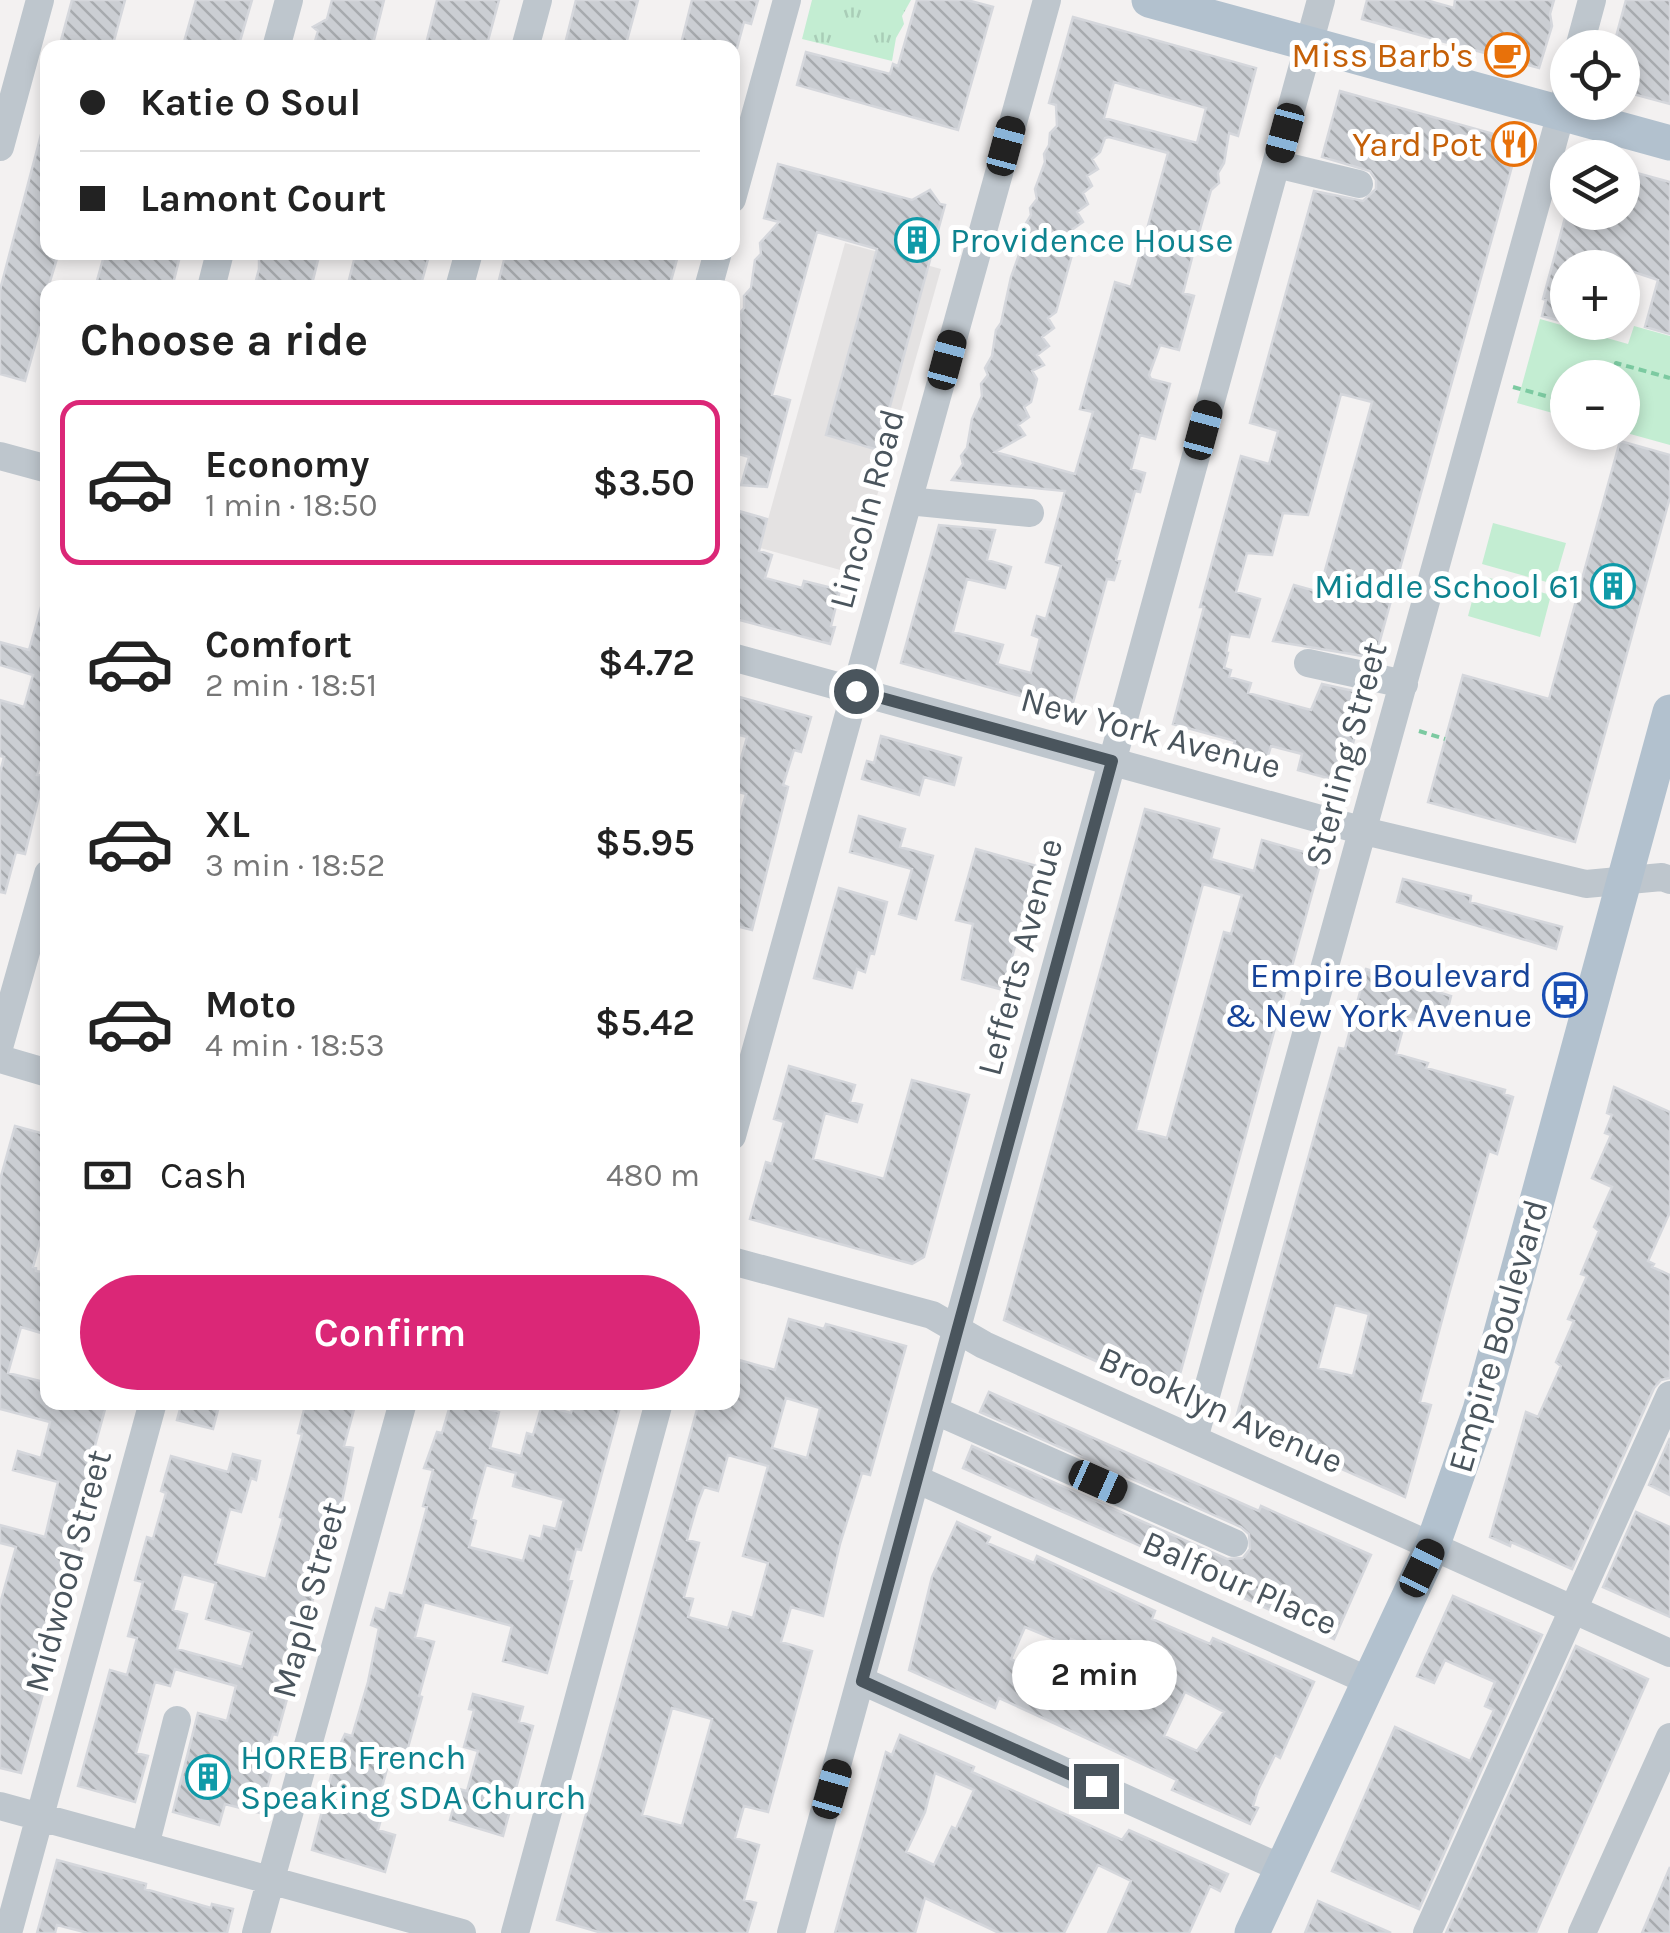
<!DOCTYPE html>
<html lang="en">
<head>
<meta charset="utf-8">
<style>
  :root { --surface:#fff; --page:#f2f2f2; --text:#222; --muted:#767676; --line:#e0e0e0; --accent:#db2777 }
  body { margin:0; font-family:Karla,sans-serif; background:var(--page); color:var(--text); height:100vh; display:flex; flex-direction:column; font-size:38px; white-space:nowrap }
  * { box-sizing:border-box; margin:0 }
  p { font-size:32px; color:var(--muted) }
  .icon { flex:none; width:55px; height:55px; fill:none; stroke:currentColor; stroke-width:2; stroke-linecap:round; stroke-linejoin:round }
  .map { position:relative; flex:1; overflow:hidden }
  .panel { position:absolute; left:40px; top:280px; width:700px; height:1130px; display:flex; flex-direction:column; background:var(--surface); border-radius:20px; box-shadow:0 5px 15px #0003 }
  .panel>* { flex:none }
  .guide { position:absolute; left:40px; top:40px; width:700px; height:220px; border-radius:20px; box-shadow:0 5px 15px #0003; display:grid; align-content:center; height:220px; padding:0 40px; background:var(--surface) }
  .buttons { position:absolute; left:1550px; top:30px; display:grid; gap:20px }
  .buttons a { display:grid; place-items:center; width:90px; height:90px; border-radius:50%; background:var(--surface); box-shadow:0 5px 15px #0003; font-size:50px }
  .end { position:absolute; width:45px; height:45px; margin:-22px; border:12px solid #4a555d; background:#fff; box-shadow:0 0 0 5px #fff }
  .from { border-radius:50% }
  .bubble { position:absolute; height:70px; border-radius:35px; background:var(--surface); box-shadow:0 5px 15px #0003; font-size:32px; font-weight:600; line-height:70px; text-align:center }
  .car { position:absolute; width:30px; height:60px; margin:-30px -15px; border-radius:12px; box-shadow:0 0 8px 2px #0007; background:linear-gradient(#222 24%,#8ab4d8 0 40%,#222 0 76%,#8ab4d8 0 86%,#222 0) }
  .guide b { display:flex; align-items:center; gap:35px; height:95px; font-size:38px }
  .guide b+b { border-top:2px solid var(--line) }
  .guide i { width:25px; height:25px; background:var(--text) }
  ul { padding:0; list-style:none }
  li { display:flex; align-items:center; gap:30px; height:165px; margin:0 20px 15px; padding:0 20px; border:5px solid transparent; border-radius:20px }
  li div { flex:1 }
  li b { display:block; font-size:38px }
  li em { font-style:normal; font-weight:600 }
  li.on { border-color:var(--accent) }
  li>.icon { width:90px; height:90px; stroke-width:1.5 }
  h2 { padding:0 40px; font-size:45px; line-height:120px }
  .pay { display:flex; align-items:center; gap:25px; height:110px; padding:0 40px; font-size:38px }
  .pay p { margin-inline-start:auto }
  .button { display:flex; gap:20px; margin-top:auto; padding:20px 40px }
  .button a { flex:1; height:115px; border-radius:60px; background:var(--accent); color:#fff; font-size:40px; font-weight:600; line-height:115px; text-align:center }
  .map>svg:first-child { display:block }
  .education { fill:#e4e2e2 }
  .grass { fill:url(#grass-tufts) }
  .green { fill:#c3edd2 }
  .building { fill:url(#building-back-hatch); stroke:#d5d7dc; stroke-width:2.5; fill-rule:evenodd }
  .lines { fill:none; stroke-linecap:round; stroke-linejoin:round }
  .path { stroke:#7ccaa1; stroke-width:4; stroke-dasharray:8 5; stroke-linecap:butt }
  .minor { stroke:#bec6cd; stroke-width:28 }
  .major { stroke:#b2c1ce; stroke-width:35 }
  .route { stroke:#4a555d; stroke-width:12 }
  .labels { text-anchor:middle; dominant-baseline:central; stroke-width:10; stroke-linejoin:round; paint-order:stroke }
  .food-label { font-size:35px; fill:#c56008; stroke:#fff; text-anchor:end }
  .culture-label { font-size:35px; fill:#0d838f; stroke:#fff; text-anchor:start }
  .street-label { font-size:35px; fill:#4a555d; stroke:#fff }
  .transit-label { font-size:35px; fill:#164399; stroke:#fff; text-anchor:end }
</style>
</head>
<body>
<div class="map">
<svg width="1670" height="1933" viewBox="0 0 1670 1933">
  <defs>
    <pattern id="grass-tufts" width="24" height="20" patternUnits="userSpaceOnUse" patternTransform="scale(2.5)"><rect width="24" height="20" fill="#c3edd2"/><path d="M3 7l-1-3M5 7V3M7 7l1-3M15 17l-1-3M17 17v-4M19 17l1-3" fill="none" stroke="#a9cdb7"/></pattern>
    <pattern id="building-back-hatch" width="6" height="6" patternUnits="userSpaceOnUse" patternTransform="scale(2.5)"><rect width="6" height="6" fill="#cbced3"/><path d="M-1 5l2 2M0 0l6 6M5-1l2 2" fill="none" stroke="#a7aaae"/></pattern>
  </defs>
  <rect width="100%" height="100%" fill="#f3f1f1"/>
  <path class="education" d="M845 243 941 269 855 574 760 548Z"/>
  <path class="grass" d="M812 0H911L902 16 904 24 896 38 892 61 802 39Z"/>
  <path class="green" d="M1540 319 1628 344 1634 326 1670 336V445L1623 432 1622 378H1568L1567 417 1517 403Z
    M1493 523 1566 543 1554 584 1482 564Z
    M1479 575 1551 595 1540 637 1468 616Z"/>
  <path class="building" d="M72 0H125L112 48H59Z
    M196 0H252L238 48H188L189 43 184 42Z
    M332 0H384L372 48H313L318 31 313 27 327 19Z
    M437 0H499L486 48H425Z
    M576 0H638L625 48H564Z
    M692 0H758L751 24 744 22 737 48H680Z
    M917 0H967L993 7 958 130 797 85 806 52 890 74 893 64 898 66Z
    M1367 0H1426L1454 8 1455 0H1554L1550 14 1552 26 1539 68 1362 19Z
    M1626 0H1670V104L1622 91V48H1613Z
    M1073 17 1256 68 1238 136 1229 133 1224 163 1218 173 1219 183 1211 190 1192 258 1183 293 1194 296 1179 350 1160 345 1149 375 1151 379 1170 384 1155 439 1140 435 1131 469 1145 473 1140 492 1135 491 1116 560 1120 561 1114 580 1107 579 1071 710 901 663 939 525 995 530 987 560 1011 567 1005 588 967 579 953 632 1003 645 997 664 1031 673 1040 638 1032 635 1037 616 1046 619 1061 566 1046 562 1065 491 952 480 963 464 961 456 967 448 972 419 982 396 981 384 988 375 985 368 992 356 996 330 1001 323 1011 277 1021 249 1019 241 1027 235 1025 225 1031 215 1030 208 1037 199 1035 189 1045 162 1044 154 1049 145 1050 133 1057 126 1056 105 1049 103ZM1114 82 1206 108 1197 143 1104 118ZM1109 137 1168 153 1131 287 1115 282 1080 409 1093 412 1075 474 995 452 1025 435 1018 425 1029 417 1024 407 1031 402 1037 379 1032 371 1044 365 1037 355 1049 346 1042 337 1054 328 1048 318 1056 312 1072 255 1067 247 1078 240 1073 229 1083 222 1077 212 1088 204 1083 193 1092 186 1087 176 1098 169 1092 159 1100 152 1105 138Z
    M1340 91 1519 141 1375 658 1273 641 1294 585 1319 592 1372 402 1341 394 1308 515 1283 513 1272 555 1247 553 1236 592 1260 599 1249 637 1230 634 1226 653H1228L1224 668 1231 670 1229 677 1251 683 1248 693 1311 710 1322 684 1367 694 1342 782 1298 770 1302 754 1271 746 1267 759 1232 750 1235 741 1173 724 1204 607H1200L1241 456 1269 464 1278 431 1250 423 1314 191 1363 201 1376 189V180L1370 171 1322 157Z
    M42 131 48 132V252H59L48 288V330L40 328 25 381 0 374V290Z
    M778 164 912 200 930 190 940 204 945 205 878 450 826 435 877 249 817 232 772 395 790 400 767 487 741 485 749 457 732 452V346L741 325 739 314 744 308V296L751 288 755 260 761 254 760 243 779 222 764 218Z
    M1622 169 1670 182V334L1645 327 1658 280 1622 268 1595 263V265L1568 258V323L1542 316 1546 300 1543 299 1566 214 1595 222 1598 212H1622Z
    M105 252 153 254 181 252 172 288H95Z
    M259 252H320L311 288H254L259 269Z
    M356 252H430L420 288H347Z
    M506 252H679L669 288H497Z
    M1620 441 1670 455V497L1575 842 1428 802 1463 675 1549 699Z
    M732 509 767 519 759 551 772 555 765 578 802 588 804 581 840 590 831 626 835 627 830 644 732 618Z
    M43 600 48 601V738L37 775 44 776 25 854 16 852 5 893 0 892V773L4 757 0 756V700L24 707 33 675 0 665V642L29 650Z
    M732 695 811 717 801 752 794 750 783 785 788 787 752 930 732 925V845L746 794 732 790V772L737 773 747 737 732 733Z
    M881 736 961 758 954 785 924 777 919 795 862 779 867 761 874 763Z
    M1145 809 1219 829 1211 859 1254 871 1262 840 1322 857 1174 1396 1004 1320ZM1203 884 1242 895 1231 934 1224 932 1167 1138 1136 1130Z
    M859 816 905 829 900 847 933 856 916 919 899 914 912 869 850 852Z
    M976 849 1037 866 1003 990 962 979 973 924 956 920Z
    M1403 879 1471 896 1470 902 1562 927 1556 949 1397 902Z
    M839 888 887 902 874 954 870 953 865 972 857 969 852 988 814 978Z
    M1366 969 1451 996 1443 1028 1406 1018 1396 1054 1428 1063 1426 1068 1505 1090 1504 1094 1513 1097 1497 1154 1489 1151 1449 1294 1420 1402 1431 1405 1405 1497 1235 1422 1329 1083 1339 1048 1345 1049ZM1335 1305 1369 1314 1353 1376 1318 1368Z
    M789 1066 855 1085 850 1102 862 1105 857 1122 825 1113 813 1159 884 1179 912 1080 969 1095 924 1257 912 1264 750 1219 766 1162 772 1164 784 1122 774 1119Z
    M1614 1087 1670 1112V1212L1648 1261 1654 1264 1652 1267 1670 1275V1378L1661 1380 1654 1388 1572 1569 1511 1542 1510 1546 1490 1537 1526 1412 1538 1417 1561 1366 1556 1362 1574 1321 1568 1319 1587 1276 1581 1274 1599 1231 1594 1227 1612 1187 1592 1178 1611 1135 1605 1133 1612 1115 1607 1113Z
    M15 1126 48 1135V1212L33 1267 36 1268V1271L48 1273V1335L21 1327 8 1373 48 1383V1402H107L93 1453 109 1457 77 1564 67 1561 47 1633 59 1636 21 1773 0 1768V1604L16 1547 0 1543V1525L45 1537 58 1482 13 1470 18 1451 41 1458 50 1422 0 1409V1180Z
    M789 1319 824 1329 826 1324 906 1346 870 1475 862 1473 840 1544 823 1616 791 1607 781 1642 812 1651 768 1812 744 1806 735 1838 759 1845 744 1900 756 1903 747 1933H602L557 1920 699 1402H732V1358L775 1370ZM786 1398 820 1408 807 1458 772 1448ZM728 1455 768 1466 743 1556 768 1563 753 1618 733 1612 728 1628 688 1617 693 1599 684 1597 699 1543 687 1540 697 1505 704 1487 718 1491ZM672 1708 712 1719 682 1826 642 1815Z
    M989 1392 1259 1511 1261 1506 1371 1555 1334 1639 1224 1589 1227 1584 963 1468 972 1446 1227 1559 1243 1558 1250 1549 1249 1534 1241 1527 980 1412Z
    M182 1402H220L213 1429 177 1420Z
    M306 1402H356L344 1446 353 1448 338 1521 330 1547 327 1546 324 1555H322L307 1627 277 1735 273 1734 264 1765 273 1768 260 1813 225 1804 219 1825 173 1812 198 1713 227 1721 236 1686 175 1669 170 1686 155 1682 136 1753 148 1756 135 1802 78 1786 110 1670 127 1675 137 1638 128 1636 143 1582 135 1580 147 1537 153 1539 166 1493 161 1491 171 1456 228 1472 233 1454 260 1461 256 1480 251 1478 241 1512 230 1509 215 1564 266 1579 283 1518 280 1517 302 1434 298 1433ZM183 1574 216 1583 206 1619 252 1632 242 1667 177 1649 187 1614 173 1610Z
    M451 1402H464L499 1412 490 1448 521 1456 527 1433 533 1435 542 1405 571 1413 574 1402H603L620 1407 581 1550 576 1549 568 1580 572 1581 547 1673 503 1661 512 1626 424 1602 415 1637 434 1642 419 1696 422 1697 407 1751 393 1747 376 1809 383 1812 378 1830 395 1835 385 1872 312 1850 338 1749 345 1734 352 1736 368 1682 379 1628 371 1625 376 1608 385 1611 390 1593 403 1596 427 1507 423 1506 433 1470 424 1468 437 1432 442 1433ZM486 1465 516 1473 513 1486 564 1500 556 1529 544 1526 541 1539 530 1536 523 1561 469 1547 476 1521 471 1519Z
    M1670 1438V1495L1649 1485Z
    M1636 1512 1670 1527V1617L1603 1587Z
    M957 1522 990 1537 987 1543 1034 1563 1037 1556 1155 1611 1152 1619 1210 1644 1213 1638 1314 1682 1280 1758 1275 1755 1258 1790 1253 1806 1258 1808 1250 1824 1172 1790 1177 1780 1045 1719 999 1698 995 1708 909 1670 932 1577ZM1025 1627 1068 1645 1071 1639 1099 1652 1081 1694 1011 1659ZM1185 1692 1224 1712 1197 1751 1164 1736Z
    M1453 1596 1542 1635 1419 1909 1332 1871 1395 1727 1470 1761 1494 1710 1485 1706 1495 1682 1445 1660 1434 1683 1417 1676Z
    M1576 1646 1648 1679 1541 1921 1536 1933H1446Z
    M473 1694 523 1707 519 1722 533 1726 503 1836 450 1820 459 1789 467 1791 478 1751 464 1747 474 1710 469 1709Z
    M900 1735 974 1767 972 1772 1122 1840 1129 1830 1228 1874 1220 1891 1210 1886 1189 1933H1108L1131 1881 1098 1865 1064 1933H999L925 1898 915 1933H835L886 1752 892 1755ZM935 1773 974 1790 956 1829 952 1827 934 1865 906 1852 925 1812Z
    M57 1860 146 1884 145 1889 211 1908 212 1904 233 1909 227 1933H88L57 1925 55 1933H37Z
    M1670 1867V1933H1642Z
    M1318 1901 1391 1933H1305Z"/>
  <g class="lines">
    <path class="path" d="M1612 378 1616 363 1670 378
      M1513 387 1568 402
      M1419 731 1445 739"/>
    <path class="minor" d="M276 48 289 0
      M525 48 538 0
      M1579 48 1592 0
      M0 147 40 0
      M1276 164 1359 184
      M732 199 787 0
      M211 288 220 252
      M459 288 469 252
      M708 288 718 252
      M0 456 48 469
      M908 501 1030 513
      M732 657 1364 831 1586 884 1662 877 1670 880
      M1308 663 1404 684
      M0 1044 48 874
      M0 1059 48 1073
      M732 1136 1047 0
      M732 1261 932 1315 984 1345 1670 1653
      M936 1411 1234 1543
      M1194 1439 1568 88
      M916 1479 1369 1681
      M862 1681 1281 1868
      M0 1806 462 1933
      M145 1846 177 1720
      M8 1933 153 1402
      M256 1933 403 1402
      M515 1933 659 1402
      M791 1933 1321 0
      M1427 1933 1670 1395
      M1582 1933 1670 1737"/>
    <path class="major" d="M1149 0 1670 143
      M1252 1933 1432 1547 1480 1410 1670 712"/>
  </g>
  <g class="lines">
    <path class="route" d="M856 691 1112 761 862 1681 1096 1786"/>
  </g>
  <defs>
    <g id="cafe-ring" transform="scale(2.25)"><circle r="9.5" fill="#fff" stroke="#e8710a" stroke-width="1.5"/><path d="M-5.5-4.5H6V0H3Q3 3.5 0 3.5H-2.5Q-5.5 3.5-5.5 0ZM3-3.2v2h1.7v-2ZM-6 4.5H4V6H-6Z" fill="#e8710a"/></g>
    <g id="restaurant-ring" transform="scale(2.25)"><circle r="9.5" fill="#fff" stroke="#e8710a" stroke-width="1.5"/><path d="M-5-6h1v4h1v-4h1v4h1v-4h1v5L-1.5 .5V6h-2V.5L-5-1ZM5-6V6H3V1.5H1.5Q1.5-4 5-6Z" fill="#e8710a"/></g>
    <g id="building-ring" transform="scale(2.25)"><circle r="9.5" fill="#fff" stroke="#0f9aa8" stroke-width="1.5"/><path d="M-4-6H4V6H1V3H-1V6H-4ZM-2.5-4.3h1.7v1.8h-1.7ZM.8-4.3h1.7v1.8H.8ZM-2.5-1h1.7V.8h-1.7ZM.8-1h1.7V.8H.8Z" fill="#0f9aa8"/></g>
    <g id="bus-ring" transform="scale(2.25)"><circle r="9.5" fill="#fff" stroke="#1a4fb4" stroke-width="1.5"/><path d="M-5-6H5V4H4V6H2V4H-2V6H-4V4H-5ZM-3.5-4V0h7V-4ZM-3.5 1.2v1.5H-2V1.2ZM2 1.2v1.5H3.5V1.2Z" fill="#1a4fb4"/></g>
  </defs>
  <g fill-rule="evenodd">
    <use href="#cafe-ring" x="1507" y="55"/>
    <use href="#restaurant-ring" x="1514" y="144"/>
    <use href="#building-ring" x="917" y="240"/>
    <use href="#building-ring" x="1613" y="586"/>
    <use href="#bus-ring" x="1565" y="995"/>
    <use href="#building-ring" x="208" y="1777"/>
  </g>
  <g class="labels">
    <g class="food-label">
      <text x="1474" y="55">Miss Barb's</text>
      <text x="1482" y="144">Yard Pot</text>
    </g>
    <g class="culture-label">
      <text x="950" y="240">Providence House</text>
      <text x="1580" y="586" text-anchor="end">Middle School 61</text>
      <text x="240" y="1757">HOREB French<tspan x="240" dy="40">Speaking SDA Church</tspan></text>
    </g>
    <g class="street-label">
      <text transform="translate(867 509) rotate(-75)">Lincoln Road</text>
      <text transform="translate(1151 733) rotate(15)">New York Avenue</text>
      <text transform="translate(1346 754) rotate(-75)">Sterling Street</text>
      <text transform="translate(1020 957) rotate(-75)">Lefferts Avenue</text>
      <text transform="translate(1498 1336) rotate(-74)">Empire Boulevard</text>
      <text transform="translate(1221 1410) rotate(24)">Brooklyn Avenue</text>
      <text transform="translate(68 1571) rotate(-75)">Midwood Street</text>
      <text transform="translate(1240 1583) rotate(24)">Balfour Place</text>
      <text transform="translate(309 1600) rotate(-75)">Maple Street</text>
    </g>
    <g class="transit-label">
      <text x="1532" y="975">Empire Boulevard<tspan x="1532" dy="40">&amp; New York Avenue</tspan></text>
    </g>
  </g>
</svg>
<div class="buttons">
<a><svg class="icon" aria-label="locate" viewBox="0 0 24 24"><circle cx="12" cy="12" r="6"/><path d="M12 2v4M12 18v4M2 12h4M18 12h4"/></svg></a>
<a><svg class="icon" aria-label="layers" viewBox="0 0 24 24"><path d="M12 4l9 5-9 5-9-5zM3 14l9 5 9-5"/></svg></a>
<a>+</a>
<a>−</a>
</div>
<i class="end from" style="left:856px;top:691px"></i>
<i class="end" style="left:1096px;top:1786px"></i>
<div class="bubble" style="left:1012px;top:1640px;width:165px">2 min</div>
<i class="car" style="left:1285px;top:133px;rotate:195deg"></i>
<i class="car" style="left:1006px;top:146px;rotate:15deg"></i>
<i class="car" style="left:947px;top:360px;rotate:15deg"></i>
<i class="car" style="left:1203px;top:430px;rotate:15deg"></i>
<i class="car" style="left:1098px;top:1482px;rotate:114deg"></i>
<i class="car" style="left:1422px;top:1568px;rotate:26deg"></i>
<i class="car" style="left:832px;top:1789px;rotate:16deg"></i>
<div class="guide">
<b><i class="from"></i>Katie O Soul</b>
<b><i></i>Lamont Court</b>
</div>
<section class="panel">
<h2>Choose a ride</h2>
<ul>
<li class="on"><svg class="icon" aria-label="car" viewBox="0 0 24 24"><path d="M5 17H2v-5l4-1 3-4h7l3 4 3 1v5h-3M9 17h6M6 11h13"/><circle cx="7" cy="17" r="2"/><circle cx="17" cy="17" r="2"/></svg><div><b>Economy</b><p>1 min · 18:50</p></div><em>$3.50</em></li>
<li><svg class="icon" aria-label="car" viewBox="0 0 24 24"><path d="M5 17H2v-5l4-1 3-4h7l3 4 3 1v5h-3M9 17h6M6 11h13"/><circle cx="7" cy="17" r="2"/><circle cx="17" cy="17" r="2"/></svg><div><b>Comfort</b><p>2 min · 18:51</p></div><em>$4.72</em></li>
<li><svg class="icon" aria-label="car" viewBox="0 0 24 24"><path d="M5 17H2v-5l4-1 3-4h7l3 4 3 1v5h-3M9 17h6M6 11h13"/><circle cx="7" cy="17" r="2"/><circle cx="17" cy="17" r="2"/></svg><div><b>XL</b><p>3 min · 18:52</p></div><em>$5.95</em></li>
<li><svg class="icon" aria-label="car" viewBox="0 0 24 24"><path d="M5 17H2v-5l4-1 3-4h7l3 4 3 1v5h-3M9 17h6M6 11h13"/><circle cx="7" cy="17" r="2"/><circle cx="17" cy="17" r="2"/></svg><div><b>Moto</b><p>4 min · 18:53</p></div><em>$5.42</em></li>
</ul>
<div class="pay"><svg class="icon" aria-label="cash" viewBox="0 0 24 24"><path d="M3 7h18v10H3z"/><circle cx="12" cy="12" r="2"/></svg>Cash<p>480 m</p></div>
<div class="button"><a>Confirm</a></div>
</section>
</div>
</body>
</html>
